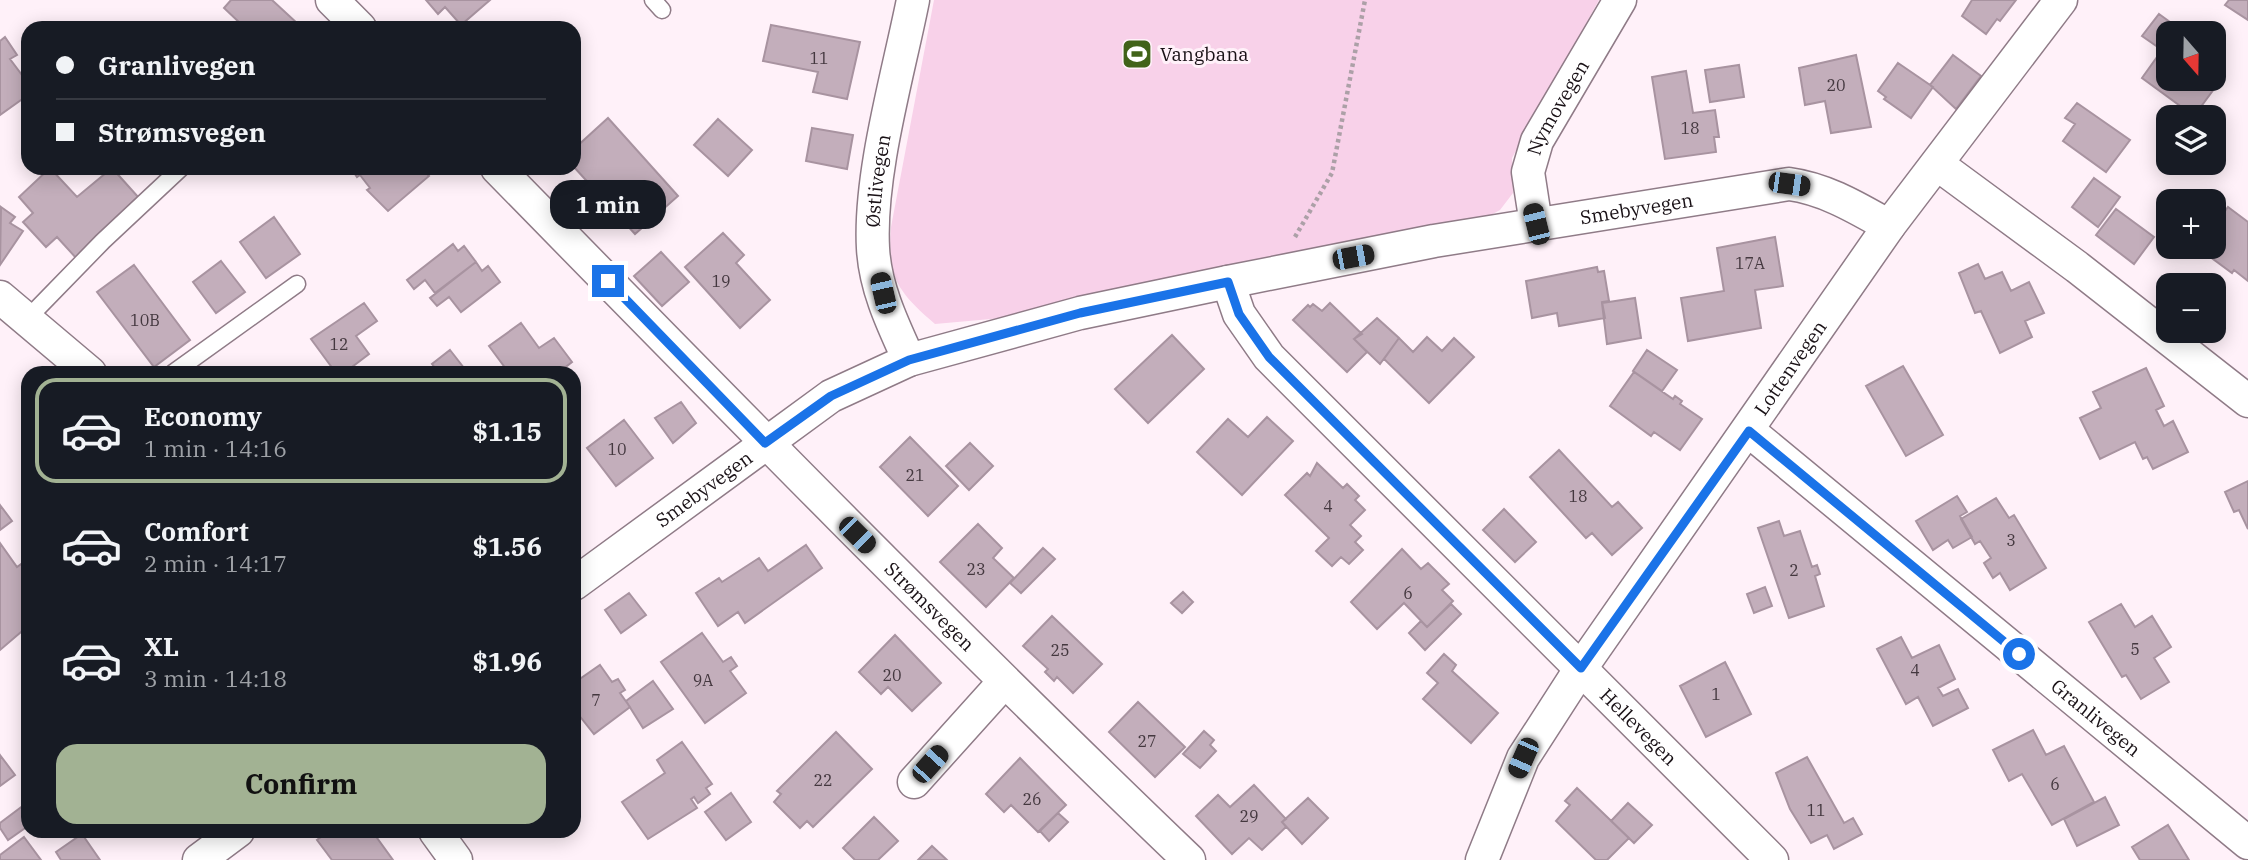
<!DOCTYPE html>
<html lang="en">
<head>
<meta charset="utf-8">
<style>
  :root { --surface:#171b24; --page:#20242c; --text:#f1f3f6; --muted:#9ea1a6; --line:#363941; --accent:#a2b293 }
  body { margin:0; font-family:"IBM Plex Serif",serif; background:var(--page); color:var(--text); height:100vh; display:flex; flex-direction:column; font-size:26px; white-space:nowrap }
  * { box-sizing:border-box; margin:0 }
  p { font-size:23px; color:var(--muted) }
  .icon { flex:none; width:38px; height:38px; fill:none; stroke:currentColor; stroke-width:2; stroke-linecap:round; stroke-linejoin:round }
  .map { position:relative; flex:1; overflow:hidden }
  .side { position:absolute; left:21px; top:366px; width:560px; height:472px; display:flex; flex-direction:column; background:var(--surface); border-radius:21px; box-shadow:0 4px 18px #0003 }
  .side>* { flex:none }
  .hud { position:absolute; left:21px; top:21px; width:560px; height:154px; border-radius:21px; box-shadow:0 4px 18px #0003; display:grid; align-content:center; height:154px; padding:0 35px; background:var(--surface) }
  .needle { width:46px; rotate:160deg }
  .controls { position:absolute; left:2156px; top:21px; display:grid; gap:14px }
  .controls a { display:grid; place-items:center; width:70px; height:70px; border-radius:14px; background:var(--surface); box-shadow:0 4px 18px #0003; font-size:35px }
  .end { position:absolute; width:32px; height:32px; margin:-16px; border:9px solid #1a73e8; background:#fff; box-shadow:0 0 0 4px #fff }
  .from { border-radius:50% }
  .bubble { position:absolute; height:49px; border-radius:21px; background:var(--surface); box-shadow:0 4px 18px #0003; font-size:23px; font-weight:700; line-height:49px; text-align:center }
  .car { position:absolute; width:21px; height:42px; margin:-21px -10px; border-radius:9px; box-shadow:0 0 5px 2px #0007; background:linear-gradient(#222 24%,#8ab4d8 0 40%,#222 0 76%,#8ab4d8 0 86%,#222 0) }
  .hud b { display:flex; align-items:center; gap:24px; height:66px; font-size:26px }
  .hud b+b { border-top:2px solid var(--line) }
  .hud i { width:18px; height:18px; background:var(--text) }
  ul { padding:12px 0 0; list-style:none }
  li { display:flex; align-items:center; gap:21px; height:105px; margin:0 14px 10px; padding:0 21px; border:4px solid transparent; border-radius:21px }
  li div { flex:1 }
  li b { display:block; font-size:26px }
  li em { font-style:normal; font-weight:700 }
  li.current { border-color:var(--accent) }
  li>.icon { width:63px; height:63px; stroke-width:1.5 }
  .cta { display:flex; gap:14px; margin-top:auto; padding:14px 35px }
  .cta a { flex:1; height:80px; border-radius:21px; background:var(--accent); color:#111; font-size:28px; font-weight:700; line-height:80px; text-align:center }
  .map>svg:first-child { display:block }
  .green { fill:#f8d1e9 }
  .building { fill:#c3aebb; stroke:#a893a0; stroke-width:2 }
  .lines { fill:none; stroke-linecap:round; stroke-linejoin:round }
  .lane-casing { stroke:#8f7b87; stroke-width:19 }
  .street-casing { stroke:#8f7b87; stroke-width:35 }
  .path { stroke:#aca0a7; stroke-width:4.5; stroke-dasharray:3.5 3.5; stroke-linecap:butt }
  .lane { stroke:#fff; stroke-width:16 }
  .street { stroke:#fff; stroke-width:32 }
  .route { stroke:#1a73e8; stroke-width:9 }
  .labels { text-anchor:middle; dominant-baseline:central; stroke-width:6; stroke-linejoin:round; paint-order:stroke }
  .number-label { font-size:16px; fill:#44383f }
  .poi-label { font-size:19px; fill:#191116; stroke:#fff1f9; text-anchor:start }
  .street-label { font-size:19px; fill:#191116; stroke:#fff1f9 }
</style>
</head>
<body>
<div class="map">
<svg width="2248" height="860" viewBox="0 0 2248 860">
  <rect width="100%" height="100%" fill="#fff1f9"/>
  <path class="green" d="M934 0H1599L1512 158 1513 193 1500 210 1485 218 1112 290 1013 317 935 324C898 292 887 278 891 227Z"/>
  <path class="building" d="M231 0H272L298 24 294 28H240L242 25 224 8Z
    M426 0H490L461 25 445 7 438 14Z
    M1972 0H2016L2000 21 1997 19 1986 34 1962 16Z
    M2229 0H2248V20L2225 5Z
    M2159 14 2185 33H2168V79H2200L2214 89 2194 116 2142 78 2162 50 2142 36Z
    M771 25 860 42 847 99 813 92 818 72 763 61Z
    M5 37 17 55 10 59 22 75 26 73 28 76V95L0 115V41Z
    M1856 55 1871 127 1831 133 1825 101 1805 105 1799 68Z
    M1953 55 1981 76 1956 109 1930 85Z
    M1898 63 1933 87 1911 118 1884 99 1886 97 1878 91Z
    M1739 65 1744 97 1710 102 1705 70Z
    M1686 71 1693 113 1715 110 1719 137H1714L1716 152 1665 159 1652 77Z
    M2077 103 2130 140 2106 172 2063 141 2075 124 2065 118Z
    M608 118 678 196 635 234 574 167V149Z
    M718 119 752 150 728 176 694 145Z
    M812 128 853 135 847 169 806 161Z
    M50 168 77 197 112 168 139 198 77 259 57 237 46 247 23 222 33 213 19 197Z
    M351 168H422L429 176 388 211 367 190 370 188 360 175 357 177Z
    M2094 178 2120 197 2098 227 2072 207Z
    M1 207 15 217 10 223 23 231 0 265Z
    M2228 207 2248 222V281L2234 270 2232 273 2198 248 2214 247V226Z
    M2116 209 2154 237 2134 264 2096 235Z
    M274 217 300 254 266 278 240 242Z
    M723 233 744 255 736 263 770 300 740 328 685 267Z
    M1775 237 1783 286 1755 290 1761 328 1688 341 1681 298 1724 291 1717 248Z
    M453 244 458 251 464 246 476 262 435 293 425 280 414 289 407 280Z
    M661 252 689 282 662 306 634 276Z
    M221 261 245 292 216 313 193 282Z
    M476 262 482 271 488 266 500 282 461 312 449 297 437 306 430 298Z
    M1978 264 1985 279 2002 272 2011 291 2029 282 2044 313 2025 321 2032 337 2000 353 1981 311 1975 313 1959 273Z
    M134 265 190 340 154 367 97 292Z
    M1597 267 1598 272 1604 271 1609 301 1602 302 1605 318 1559 326 1557 313 1532 318 1526 281Z
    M1635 298 1641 338 1607 344 1602 303Z
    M364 303 377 321 356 336 369 354 344 373H336L311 339Z
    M1330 303 1362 334 1354 339 1367 352 1347 372 1293 320 1308 305 1310 307 1313 304 1322 311Z
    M1377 318 1399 338 1380 364 1354 339Z
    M521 323 539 348 554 338 572 362 558 373H509L489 346Z
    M1172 335 1204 369 1148 423 1115 389Z
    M1427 337 1442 351 1454 338 1474 357 1429 403 1384 359 1399 338 1413 352Z
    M450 350 464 368 457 373H439L432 364Z
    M1647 350 1677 370 1662 391 1633 371Z
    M1903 366 1943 435 1906 456 1866 386Z
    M2146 368 2164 406 2156 410 2164 426 2173 421 2188 452 2153 469 2147 457 2143 459 2135 442 2100 459 2080 418 2101 408 2093 392Z
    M1634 372 1673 399 1675 396 1682 401 1680 404 1702 419 1680 450 1654 432 1651 436 1610 406Z
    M681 402 696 423 673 443 655 418Z
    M1267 417 1293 441 1242 495 1197 452 1228 419 1248 437Z
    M624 420 653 458 616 486 587 448Z
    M910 437 958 486 928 516 880 467Z
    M970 443 993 466 969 490 946 466Z
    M1559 450 1612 507 1618 502 1642 528 1612 555 1592 533 1586 538 1530 477Z
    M1317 463 1343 488 1347 484 1359 496 1355 500 1365 510 1350 525 1361 536 1355 542 1363 550 1349 564 1341 557 1332 566 1316 551 1329 538 1285 495 1307 473 1310 476Z
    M2248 481V529L2239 510 2234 512 2225 492Z
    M1957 496 1967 512 1960 516 1972 537 1953 548 1948 540 1933 550 1916 521Z
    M1996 498 2009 518 2014 515 2046 568 2010 590 2000 573 1993 578 1984 563 1991 558 1980 541 1975 544 1961 519Z
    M0 505 12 521 0 530Z
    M1504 509 1536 542 1515 562 1483 530Z
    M1779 521 1784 536 1800 531 1812 567 1817 565 1820 574 1815 576 1824 606 1789 618 1758 528Z
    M978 524 1002 548 993 558 1014 578 986 607 940 562Z
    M0 543 17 567 28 559V626L0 650Z
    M806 545 822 568 745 623 738 612 718 626 696 593 719 578 722 582 759 558 768 571Z
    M1043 548 1055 559 1021 593 1010 583Z
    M1402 549 1421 569 1428 563 1449 584 1442 590 1453 601 1427 627 1404 603 1377 629 1351 602Z
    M1765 587 1772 606 1754 613 1747 594Z
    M1183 592 1193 602 1182 613 1171 603Z
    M629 593 646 615 621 633 605 610Z
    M1451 604 1461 614 1425 650 1409 633 1421 621 1427 627Z
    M2121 604 2135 627 2152 616 2171 647 2154 658 2169 682 2141 699 2126 675 2122 677 2089 622Z
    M1052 616 1102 664 1073 693 1057 677 1054 681 1045 672 1048 669 1023 646Z
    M702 633 723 662 731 657 737 666 730 671 746 693 705 723 661 662Z
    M895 635 941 683 912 711 888 687 881 694 859 672Z
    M1901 637 1912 658 1939 645 1955 679 1938 688 1943 696 1958 689 1968 708 1933 726 1918 697 1906 704 1877 649Z
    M1444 654 1456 665 1452 671 1498 713 1471 743 1423 699 1438 683 1427 673Z
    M1725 662 1751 714 1706 737 1680 686Z
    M600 665 612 682 618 679 625 690 620 693 630 707 594 734 574 709V683Z
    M653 681 673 709 643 728 626 701Z
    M1138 702 1185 747 1155 777 1109 732Z
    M2033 730 2046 755 2064 746 2094 802 2052 825 2022 774 2009 781 1993 750Z
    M1204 731 1214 740 1210 745 1216 751 1200 768 1183 754Z
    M836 732 872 769 813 827 807 821 800 828 774 802 781 794 777 791Z
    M682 742 712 784 706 788 710 794 698 803 694 797 691 799 697 808 648 839 622 802 665 773 657 760Z
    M0 755 15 775 0 786Z
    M1807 757 1844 823 1853 818 1862 834 1834 849 1827 835 1811 843 1790 809 1776 773Z
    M1020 758 1066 805 1038 832 1011 805 1004 812 986 794Z
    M1254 785 1286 819 1282 822 1286 827 1262 850 1249 838 1232 854 1196 816 1218 795 1230 807Z
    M1577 788 1629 838 1607 860H1596L1556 821 1570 805 1565 801Z
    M731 793 751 822 726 840 705 812Z
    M2105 797 2119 825 2077 846 2064 819Z
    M1308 798 1328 818 1302 844 1282 822Z
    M28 802V826L8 840 0 828V823Z
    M1628 803 1652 825 1634 843 1611 821Z
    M1058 813 1068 822 1049 841 1040 831Z
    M874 817 898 841 878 860H855L843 848Z
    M2168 825 2189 860H2140L2132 847Z
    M329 831H372L393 860H332L317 840Z
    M82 834 100 860H61L56 852Z
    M24 837 41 860H0V855Z
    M932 846 947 860H918Z"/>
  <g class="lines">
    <g class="lane-casing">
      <path id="lane" d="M653 0 662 10
        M28 318 103 241 181 168
        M173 373 297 284"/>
    </g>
    <g class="street-casing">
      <g id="street">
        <path d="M332 0 360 28"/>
        <path d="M1937 164 2077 267 2248 401"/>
        <path id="s1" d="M497 168C725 401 953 634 1189 860"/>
        <path id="s2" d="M1536 224 1528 172 1537 141 1620 0"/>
        <path id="s3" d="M1228 282 1239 314 1269 357 1772 860"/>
        <path d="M0 297 90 373"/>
        <path id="s4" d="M909 360C893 325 875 288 873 248 869 174 898 75 913 0"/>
        <path id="s5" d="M1749 431 2248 843"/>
        <path id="s6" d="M574 584 831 396 909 360 1080 313 1228 282 1434 241 1789 184C1826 189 1857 208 1889 226"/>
        <path d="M914 782 1004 682"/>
        <path d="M435 831 456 860"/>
        <path d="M199 860 238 831"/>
        <path id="s7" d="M1482 860 1523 758 1581 668 1889 226 2061 0"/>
      </g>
    </g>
    <path class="path" d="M1295 237 1332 173 1365 0"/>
    <use href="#lane" class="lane"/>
    <use href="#street" class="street"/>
  </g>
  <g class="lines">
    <path class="route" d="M608 281 765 443 831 396 909 360 1080 313 1228 282 1239 314 1269 357 1581 668 1749 431 2019 654"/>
  </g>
  <defs>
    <g id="stadium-square" transform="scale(1.575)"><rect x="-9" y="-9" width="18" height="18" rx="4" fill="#416319" stroke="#fff1f9"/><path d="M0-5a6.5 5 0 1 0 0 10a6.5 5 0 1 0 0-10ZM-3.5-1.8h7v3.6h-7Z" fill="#fff"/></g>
  </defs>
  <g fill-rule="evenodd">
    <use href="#stadium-square" x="1137" y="54"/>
  </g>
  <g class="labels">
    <g class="number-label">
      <text x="819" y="58">11</text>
      <text x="1836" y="85">20</text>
      <text x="1690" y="128">18</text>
      <text x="1750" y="263">17A</text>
      <text x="721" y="281">19</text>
      <text x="145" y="320">10B</text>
      <text x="339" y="344">12</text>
      <text x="617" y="449">10</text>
      <text x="915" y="475">21</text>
      <text x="1578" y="496">18</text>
      <text x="1328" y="506">4</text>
      <text x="2011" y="540">3</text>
      <text x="976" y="569">23</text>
      <text x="1794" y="570">2</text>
      <text x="1408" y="593">6</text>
      <text x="2135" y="649">5</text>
      <text x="1060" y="650">25</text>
      <text x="1915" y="670">4</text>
      <text x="892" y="675">20</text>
      <text x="703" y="680">9A</text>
      <text x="1716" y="694">1</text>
      <text x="596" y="700">7</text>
      <text x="1147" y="741">27</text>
      <text x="823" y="780">22</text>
      <text x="2055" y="784">6</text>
      <text x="1032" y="799">26</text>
      <text x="1816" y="810">11</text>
      <text x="1249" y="816">29</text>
    </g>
    <g class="poi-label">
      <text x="1160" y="54">Vangbana</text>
    </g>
    <g class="street-label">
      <text stroke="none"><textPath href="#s2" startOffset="124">Nymovegen</textPath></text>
      <text stroke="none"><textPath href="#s4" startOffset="186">Østlivegen</textPath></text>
      <text stroke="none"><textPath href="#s6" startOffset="1148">Smebyvegen</textPath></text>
      <text stroke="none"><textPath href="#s7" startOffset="583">Lottenvegen</textPath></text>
      <text stroke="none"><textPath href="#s6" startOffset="161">Smebyvegen</textPath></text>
      <text stroke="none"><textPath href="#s1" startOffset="616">Strømsvegen</textPath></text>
      <text stroke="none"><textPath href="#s5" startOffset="450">Granlivegen</textPath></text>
      <text stroke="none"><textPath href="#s3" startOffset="609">Hellevegen</textPath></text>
    </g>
  </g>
</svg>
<div class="controls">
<a><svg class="needle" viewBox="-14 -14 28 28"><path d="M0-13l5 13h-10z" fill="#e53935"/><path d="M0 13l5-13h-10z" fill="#9ea1a6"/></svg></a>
<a><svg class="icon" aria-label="layers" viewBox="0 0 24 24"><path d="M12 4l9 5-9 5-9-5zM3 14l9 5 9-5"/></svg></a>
<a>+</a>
<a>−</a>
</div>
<i class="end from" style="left:2019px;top:654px"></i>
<i class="end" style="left:608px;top:281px"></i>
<div class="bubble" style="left:550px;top:180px;width:116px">1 min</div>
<i class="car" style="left:1789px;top:184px;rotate:98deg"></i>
<i class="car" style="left:1536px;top:224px;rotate:346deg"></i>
<i class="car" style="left:1353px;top:257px;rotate:79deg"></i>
<i class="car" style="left:883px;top:293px;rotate:347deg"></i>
<i class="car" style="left:857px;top:535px;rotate:135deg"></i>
<i class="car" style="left:1523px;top:758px;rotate:204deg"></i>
<i class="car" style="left:930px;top:764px;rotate:42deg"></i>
<div class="hud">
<b><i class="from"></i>Granlivegen</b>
<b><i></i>Strømsvegen</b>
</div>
<section class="side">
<ul>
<li class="current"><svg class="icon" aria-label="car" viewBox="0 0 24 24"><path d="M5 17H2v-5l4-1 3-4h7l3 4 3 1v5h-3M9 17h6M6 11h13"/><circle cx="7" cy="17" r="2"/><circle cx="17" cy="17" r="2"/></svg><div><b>Economy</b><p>1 min · 14:16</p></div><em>$1.15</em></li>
<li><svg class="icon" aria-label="car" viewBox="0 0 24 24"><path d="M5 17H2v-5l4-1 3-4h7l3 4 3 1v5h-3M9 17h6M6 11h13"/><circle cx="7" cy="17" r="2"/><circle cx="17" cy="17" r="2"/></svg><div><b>Comfort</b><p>2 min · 14:17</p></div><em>$1.56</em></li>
<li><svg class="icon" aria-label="car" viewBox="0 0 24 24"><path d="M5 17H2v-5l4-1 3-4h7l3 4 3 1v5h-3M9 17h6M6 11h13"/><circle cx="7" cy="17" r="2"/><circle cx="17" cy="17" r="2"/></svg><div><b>XL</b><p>3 min · 14:18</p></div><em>$1.96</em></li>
</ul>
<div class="cta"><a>Confirm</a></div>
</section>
</div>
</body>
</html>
